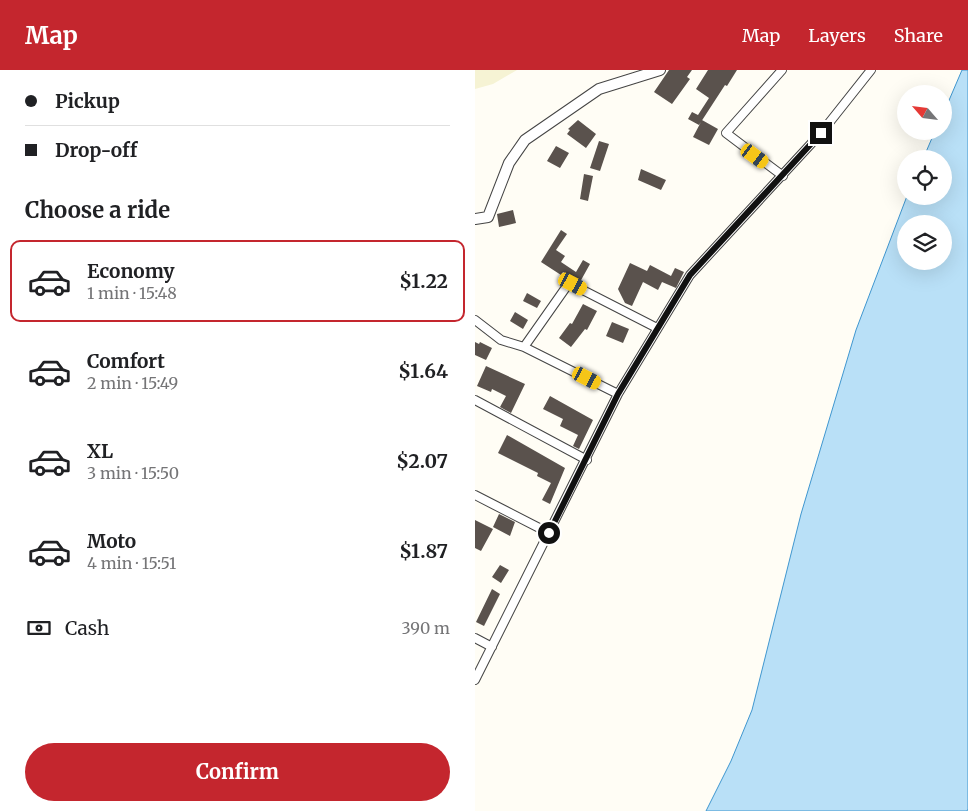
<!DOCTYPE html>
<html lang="en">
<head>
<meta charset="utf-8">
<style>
  :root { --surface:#fff; --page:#f6f6f6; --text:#202124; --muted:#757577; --line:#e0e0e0; --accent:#c4262e }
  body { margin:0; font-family:Merriweather,serif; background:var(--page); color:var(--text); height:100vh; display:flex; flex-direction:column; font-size:19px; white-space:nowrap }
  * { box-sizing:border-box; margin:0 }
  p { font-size:16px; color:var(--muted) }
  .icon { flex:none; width:28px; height:28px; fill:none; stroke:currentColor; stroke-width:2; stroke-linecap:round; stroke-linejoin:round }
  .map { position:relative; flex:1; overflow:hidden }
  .details { display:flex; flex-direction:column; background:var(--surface); width:475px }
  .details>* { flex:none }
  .guide { display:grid; align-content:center; height:110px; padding:0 25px; background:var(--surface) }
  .needle { width:32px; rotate:298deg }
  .buttons { position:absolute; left:422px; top:15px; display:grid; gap:10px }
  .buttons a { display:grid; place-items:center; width:55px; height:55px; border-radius:50%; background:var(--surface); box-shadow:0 5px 20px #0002; font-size:25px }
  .end { position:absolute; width:22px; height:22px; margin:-11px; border:6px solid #111; background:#fff; box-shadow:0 0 0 2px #fff }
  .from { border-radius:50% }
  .car { position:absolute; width:15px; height:30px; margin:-15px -8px; border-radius:6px; box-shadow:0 0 4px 1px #0007; background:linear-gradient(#f5c518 24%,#345 0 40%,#f5c518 0 76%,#345 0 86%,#f5c518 0) }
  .guide b { display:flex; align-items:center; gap:18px; height:48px; font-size:19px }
  .guide b+b { border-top:1px solid var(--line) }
  .guide i { width:12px; height:12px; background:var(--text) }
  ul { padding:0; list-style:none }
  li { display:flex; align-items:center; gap:15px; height:82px; margin:0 10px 8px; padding:0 15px; border:2px solid transparent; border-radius:10px }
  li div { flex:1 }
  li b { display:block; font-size:19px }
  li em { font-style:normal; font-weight:700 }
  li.on { border-color:var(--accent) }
  li>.icon { width:45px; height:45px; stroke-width:1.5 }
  h2 { padding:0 25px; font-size:22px; line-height:60px }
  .pay { display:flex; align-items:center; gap:12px; height:55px; padding:0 25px; font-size:19px }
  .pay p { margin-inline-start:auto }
  .action { display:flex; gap:10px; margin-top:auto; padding:10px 25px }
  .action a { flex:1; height:58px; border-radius:30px; background:var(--accent); color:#fff; font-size:20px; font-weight:700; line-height:58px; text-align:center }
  header { display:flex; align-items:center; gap:30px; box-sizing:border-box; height:70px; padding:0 25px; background:var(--accent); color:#fff }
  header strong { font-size:24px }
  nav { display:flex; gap:28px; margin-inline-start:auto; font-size:18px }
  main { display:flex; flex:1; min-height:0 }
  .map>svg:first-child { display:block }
  .farmland { fill:#f6f3d4 }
  .water { fill:#b9e0f7; stroke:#3f96cf; fill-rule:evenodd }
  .building { fill:#5a524d }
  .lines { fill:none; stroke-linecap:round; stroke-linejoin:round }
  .minor-casing { stroke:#444; stroke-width:10 }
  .tertiary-casing { stroke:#444; stroke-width:12 }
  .minor { stroke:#fff; stroke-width:8 }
  .tertiary { stroke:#fff; stroke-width:10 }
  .route { stroke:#111; stroke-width:6 }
</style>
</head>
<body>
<header>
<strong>Map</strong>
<nav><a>Map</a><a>Layers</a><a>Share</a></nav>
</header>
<main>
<section class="details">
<div class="guide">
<b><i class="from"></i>Pickup</b>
<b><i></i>Drop-off</b>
</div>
<h2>Choose a ride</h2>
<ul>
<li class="on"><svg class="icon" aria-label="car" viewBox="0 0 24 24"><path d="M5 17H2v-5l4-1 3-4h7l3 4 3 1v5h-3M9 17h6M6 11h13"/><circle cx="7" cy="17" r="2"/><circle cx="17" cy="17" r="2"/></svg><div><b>Economy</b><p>1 min · 15:48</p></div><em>$1.22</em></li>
<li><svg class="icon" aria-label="car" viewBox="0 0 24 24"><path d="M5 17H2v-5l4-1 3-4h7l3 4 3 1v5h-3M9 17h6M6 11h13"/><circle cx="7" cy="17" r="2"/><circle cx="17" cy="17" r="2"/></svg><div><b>Comfort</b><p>2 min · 15:49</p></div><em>$1.64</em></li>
<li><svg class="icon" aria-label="car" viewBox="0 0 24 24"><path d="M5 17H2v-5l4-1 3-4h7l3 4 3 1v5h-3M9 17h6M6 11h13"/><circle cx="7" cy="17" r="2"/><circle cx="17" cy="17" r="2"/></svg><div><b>XL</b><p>3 min · 15:50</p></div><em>$2.07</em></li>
<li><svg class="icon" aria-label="car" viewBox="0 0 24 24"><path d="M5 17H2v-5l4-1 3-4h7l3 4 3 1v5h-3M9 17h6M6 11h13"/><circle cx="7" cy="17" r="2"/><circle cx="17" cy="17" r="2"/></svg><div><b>Moto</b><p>4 min · 15:51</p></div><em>$1.87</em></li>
</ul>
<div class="pay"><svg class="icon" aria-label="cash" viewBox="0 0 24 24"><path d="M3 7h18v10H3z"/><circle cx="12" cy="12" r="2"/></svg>Cash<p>390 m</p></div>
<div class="action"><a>Confirm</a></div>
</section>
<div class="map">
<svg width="493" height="741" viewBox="0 0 493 741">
  <rect width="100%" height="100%" fill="#fffdf5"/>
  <path class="farmland" d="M0 0H42L18 14 0 19Z"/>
  <path class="water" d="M487 0H493V739L492 741H231L256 691 277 640 326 444 381 260 432 126H469V89H448L460 61H469V42ZM431 154H469V191H431Z"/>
  <path class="building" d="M194 0H217L212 7 215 9 197 34 179 22Z
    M233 0H262L252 16 250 15 224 55 213 49 217 42 223 45 234 28 221 19Z
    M103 50 121 64 111 78 92 64 95 60 93 59Z
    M227 50 243 59 234 75 218 67Z
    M124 71 134 74 125 101 115 98Z
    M81 76 94 83 85 98 72 91Z
    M166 99 191 110 186 120 163 110Z
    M109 104 118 106 113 131 105 129Z
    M38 140 41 153 24 157 22 144Z
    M86 160 92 164 81 180 90 186 86 192 101 202 108 190 115 194 105 212 88 202 86 205 66 192Z
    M155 193 172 201 175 195 196 206 200 198 209 202 201 218 187 212 183 220 168 212 157 236 150 233 143 219Z
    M52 223 66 231 62 238 48 231Z
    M108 234 122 241 112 260 110 259 96 277 84 268 95 253 97 254Z
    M40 242 53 250 48 259 35 251Z
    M137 252 154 259 148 273 131 266Z
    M0 272 4 274 5 272 17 278 11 290 0 285Z
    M11 296 50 314 36 343 25 337 31 326 17 319 16 322 2 316Z
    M75 326 118 350 104 379 98 376 103 365 85 356 88 349 68 339Z
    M32 365 90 398 75 434 67 430 76 413 62 406 63 403 23 383Z
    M24 444 40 452 35 466 18 457Z
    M0 450 18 459 6 481 0 478Z
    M25 495 34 500 26 513 17 507Z
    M17 519 25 524 9 556 1 552Z"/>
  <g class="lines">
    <g class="minor-casing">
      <path id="minor" d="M307 0 251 63 308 106
        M0 250 26 270 49 277 143 324
        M49 277 94 213 182 258
        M0 330 112 390
        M0 425 74 463
        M0 568 17 577
        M0 610 143 324 215 205 346 63 396 0"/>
    </g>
    <g class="tertiary-casing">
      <path id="tertiary" d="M0 149 13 147 34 93 50 70 124 19 185 0"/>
    </g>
    <use href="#minor" class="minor"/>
    <use href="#tertiary" class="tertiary"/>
  </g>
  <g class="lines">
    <path class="route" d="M74 463 143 324 215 205 346 63"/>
  </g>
</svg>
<div class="buttons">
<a><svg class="needle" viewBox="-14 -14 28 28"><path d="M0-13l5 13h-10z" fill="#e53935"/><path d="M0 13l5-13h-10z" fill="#757577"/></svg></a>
<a><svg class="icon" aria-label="locate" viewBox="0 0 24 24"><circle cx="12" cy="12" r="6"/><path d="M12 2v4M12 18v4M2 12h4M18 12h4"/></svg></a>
<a><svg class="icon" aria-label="layers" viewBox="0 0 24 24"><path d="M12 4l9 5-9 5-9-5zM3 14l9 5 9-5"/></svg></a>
</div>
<i class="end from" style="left:74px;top:463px"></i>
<i class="end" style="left:346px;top:63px"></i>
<i class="car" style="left:280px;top:86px;rotate:126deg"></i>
<i class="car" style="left:98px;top:214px;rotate:118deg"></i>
<i class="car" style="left:112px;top:308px;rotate:117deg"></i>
</div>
</main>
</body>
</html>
